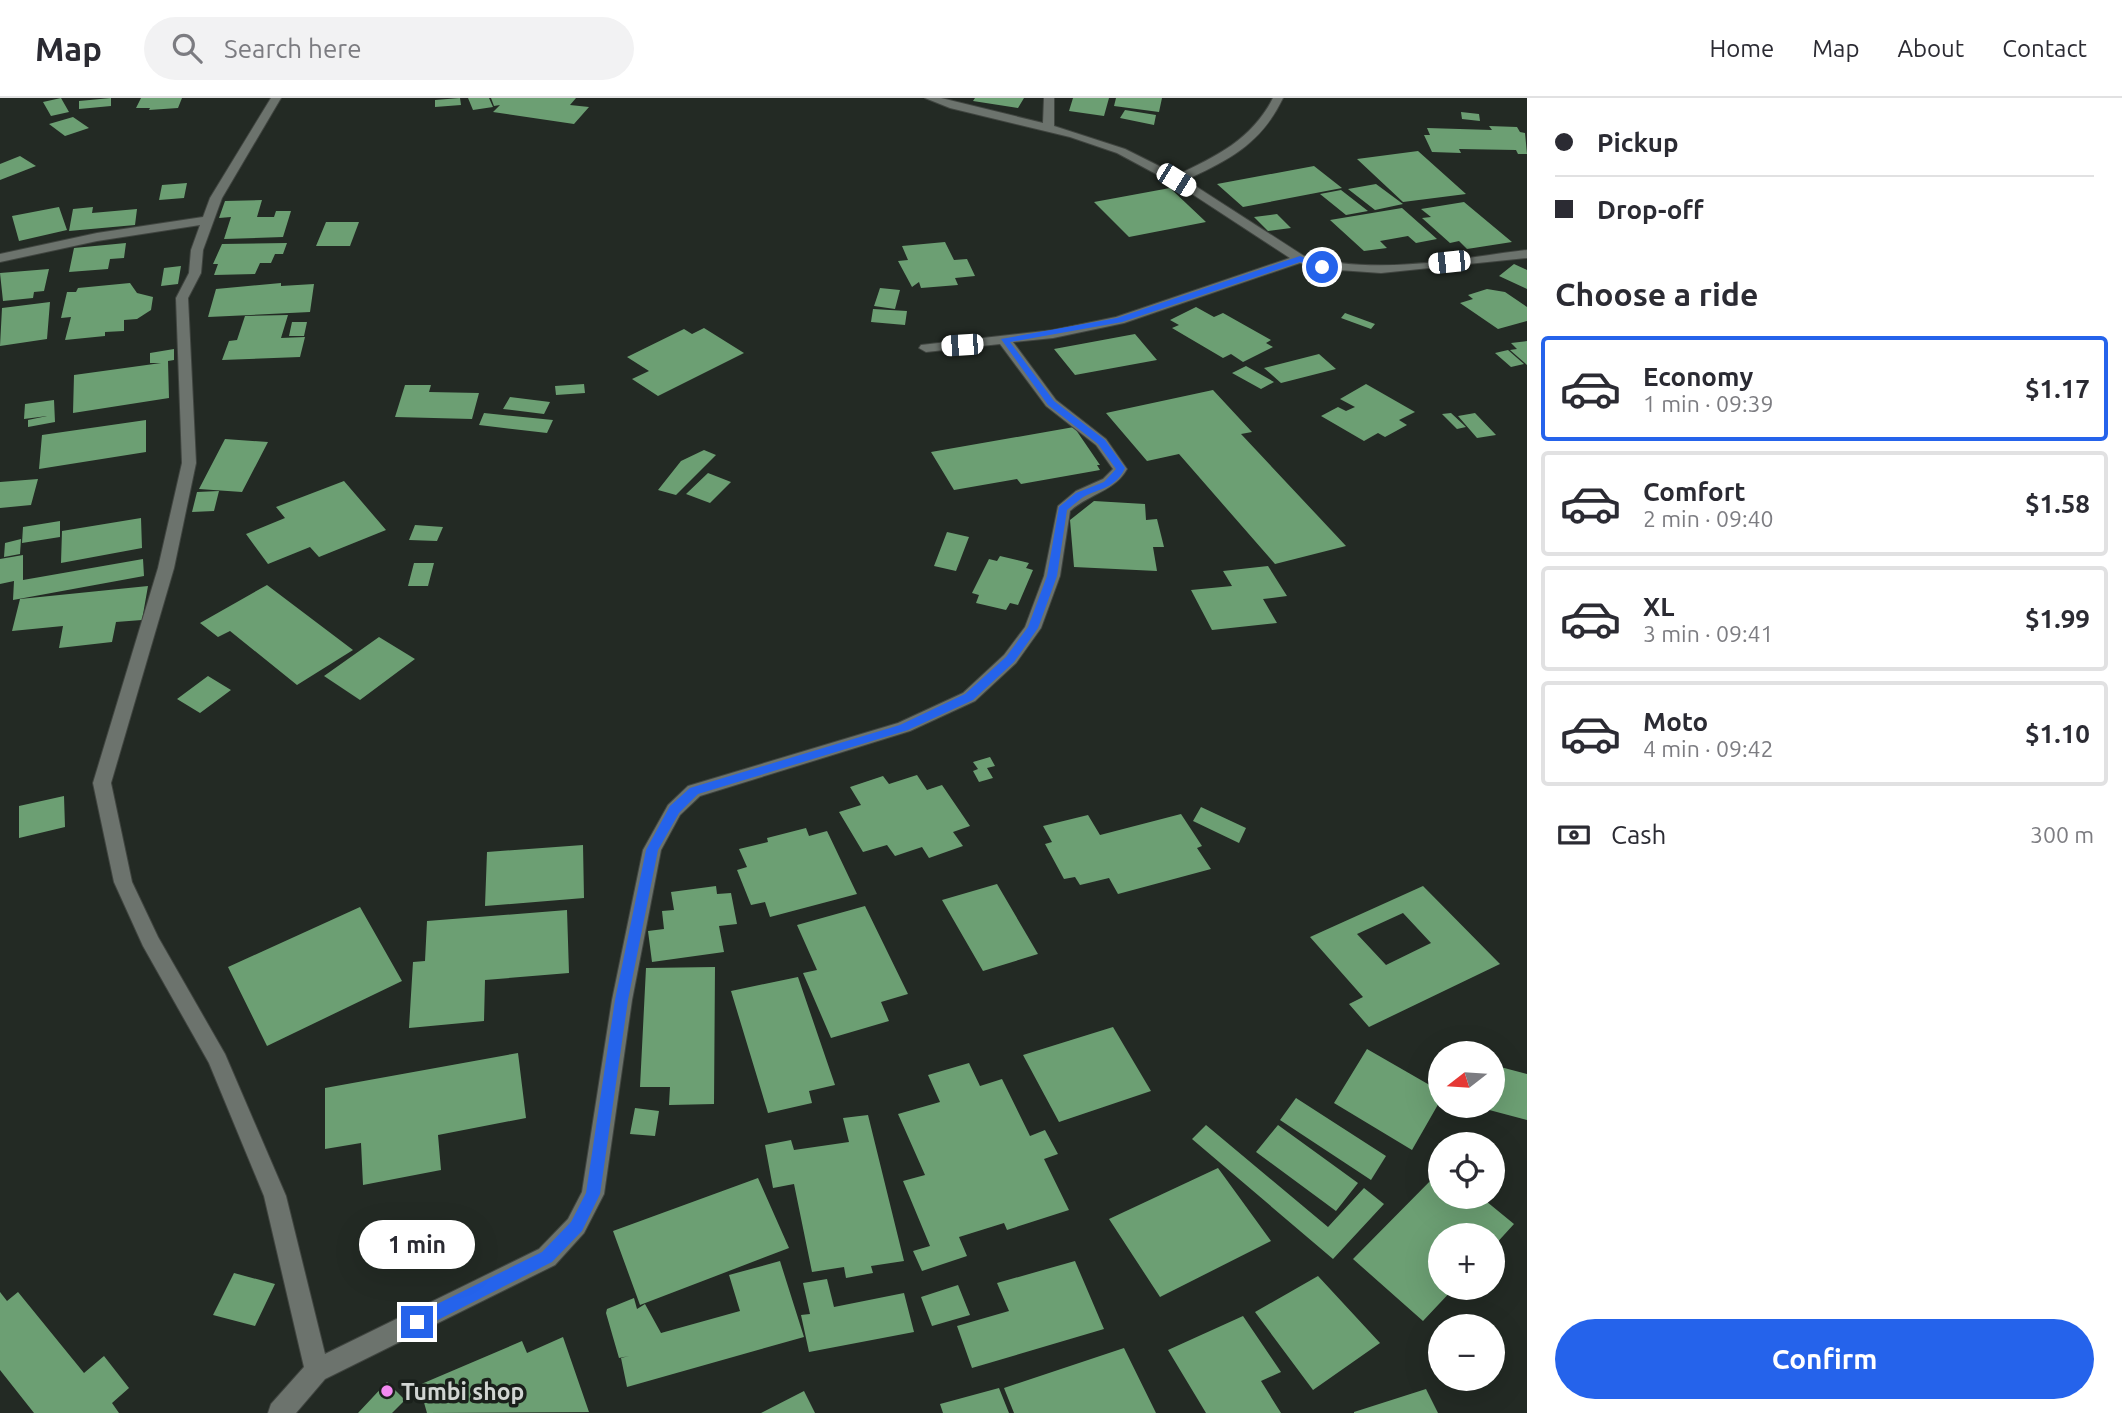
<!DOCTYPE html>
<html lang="en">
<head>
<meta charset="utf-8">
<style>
  :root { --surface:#fff; --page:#f2f2f3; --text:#2b2b33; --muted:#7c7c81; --line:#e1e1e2; --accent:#2563eb }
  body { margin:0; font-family:Ubuntu,sans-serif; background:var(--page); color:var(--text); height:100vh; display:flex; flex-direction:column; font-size:26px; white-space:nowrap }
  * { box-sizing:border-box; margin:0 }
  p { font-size:23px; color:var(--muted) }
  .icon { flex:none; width:38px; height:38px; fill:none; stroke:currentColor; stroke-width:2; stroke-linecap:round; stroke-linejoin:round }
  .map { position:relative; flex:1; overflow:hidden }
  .side { display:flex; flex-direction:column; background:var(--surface); width:595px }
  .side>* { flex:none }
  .guide { display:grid; align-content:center; height:154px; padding:0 28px; background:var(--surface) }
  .needle { width:46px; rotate:253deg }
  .tools { position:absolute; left:1428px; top:943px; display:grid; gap:14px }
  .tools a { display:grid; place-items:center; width:77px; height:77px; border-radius:50%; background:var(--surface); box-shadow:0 7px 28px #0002; font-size:35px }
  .end { position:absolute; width:32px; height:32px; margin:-16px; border:9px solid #2563eb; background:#fff; box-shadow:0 0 0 4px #fff }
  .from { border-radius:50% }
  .bubble { position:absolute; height:49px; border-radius:24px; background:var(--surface); box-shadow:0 7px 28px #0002; font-size:23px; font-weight:700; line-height:49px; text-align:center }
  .car { position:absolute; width:21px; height:42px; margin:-21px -10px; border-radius:9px; box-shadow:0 0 5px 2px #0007; background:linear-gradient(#fff 24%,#345 0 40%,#fff 0 76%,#345 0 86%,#fff 0) }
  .guide b { display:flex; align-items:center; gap:24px; height:66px; font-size:26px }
  .guide b+b { border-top:2px solid var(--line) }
  .guide i { width:18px; height:18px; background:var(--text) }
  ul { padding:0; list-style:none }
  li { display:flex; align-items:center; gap:21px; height:105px; margin:0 14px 10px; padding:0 14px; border:4px solid var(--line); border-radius:7px }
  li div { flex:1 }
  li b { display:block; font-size:26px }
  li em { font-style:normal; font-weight:700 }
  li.current { border-color:var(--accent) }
  li>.icon { width:63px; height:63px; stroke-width:1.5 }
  h2 { padding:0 28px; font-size:32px; line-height:84px }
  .pay { display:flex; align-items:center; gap:18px; height:77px; padding:0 28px; font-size:26px }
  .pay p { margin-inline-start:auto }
  .button { display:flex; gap:14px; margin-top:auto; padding:14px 28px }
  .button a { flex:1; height:80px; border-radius:42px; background:var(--accent); color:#fff; font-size:28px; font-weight:700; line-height:80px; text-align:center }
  header { display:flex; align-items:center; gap:42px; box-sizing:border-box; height:98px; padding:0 35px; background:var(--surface); border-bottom:2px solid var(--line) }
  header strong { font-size:33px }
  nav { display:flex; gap:38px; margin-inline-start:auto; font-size:24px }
  .search { width:490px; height:63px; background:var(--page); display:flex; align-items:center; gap:18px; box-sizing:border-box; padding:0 24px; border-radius:38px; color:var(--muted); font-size:26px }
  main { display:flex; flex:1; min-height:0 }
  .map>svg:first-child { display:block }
  .building { fill:#6c9f73; fill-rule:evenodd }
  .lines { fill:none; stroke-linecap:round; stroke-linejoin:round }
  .minor-casing { stroke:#404540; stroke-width:2 }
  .minor { fill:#6c736d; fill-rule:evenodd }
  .route { fill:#2563eb }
  .poi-dot { fill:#f38af1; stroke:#1a201b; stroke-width:2.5 }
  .labels { text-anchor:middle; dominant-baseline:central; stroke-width:7; stroke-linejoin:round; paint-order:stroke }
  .near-poi-label { font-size:23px; font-weight:bold; fill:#d1d5d2; stroke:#1a201b; text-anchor:start }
</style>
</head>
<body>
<header>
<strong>Map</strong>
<div class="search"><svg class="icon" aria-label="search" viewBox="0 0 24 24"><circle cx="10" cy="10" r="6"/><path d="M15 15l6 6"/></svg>Search here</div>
<nav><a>Home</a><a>Map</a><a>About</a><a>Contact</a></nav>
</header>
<main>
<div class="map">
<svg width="1527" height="1315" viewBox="0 0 1527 1315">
  <rect width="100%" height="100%" fill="#232a24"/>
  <path class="building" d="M61 0 69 14 51 18 43 4Z
    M111 0V8L79 11V3Z
    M141 0H182L178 10 149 12 150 10H136Z
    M460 0 461 7 435 9V2Z
    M468 0H489L493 9 473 12Z
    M491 0H576L570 7 589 9 574 26 493 14 500 7 494 8Z
    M975 0H1024L1018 10 973 3Z
    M1073 0H1109L1104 18 1069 13Z
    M1116 0H1162L1159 14 1114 8Z
    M1125 12 1156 17 1154 27 1120 20Z
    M1461 14 1479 16 1480 23 1462 21Z
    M73 19 89 30 65 38 49 26Z
    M1489 28 1517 29 1520 34 1525 35 1527 56H1518L1516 52 1459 51 1461 55 1432 54 1424 37H1430L1427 30 1492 32Z
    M1418 53 1466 96 1403 104 1357 61Z
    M20 58 36 68 0 82V66Z
    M1314 68 1342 90 1243 109 1217 86Z
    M187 85 184 100 159 102 162 87Z
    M1376 86 1403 106 1375 112 1348 91Z
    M1170 90 1206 124 1129 139 1094 104Z
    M1341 92 1368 113 1346 117 1320 96Z
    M262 102 257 119H274L276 113H291L283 139 224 141 231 119 219 120 225 103Z
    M1464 104 1512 144 1467 151 1459 143 1450 145 1422 120 1431 119 1421 111Z
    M59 109 67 132 19 143 12 118Z
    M93 109 92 115 137 111 135 127 69 133 73 111Z
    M1402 110 1437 141 1416 145 1408 138 1380 143 1387 150 1364 153 1330 122Z
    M1277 116 1291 130 1268 133 1254 119Z
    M326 124H359L350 148H316Z
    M945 144 954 162 967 161 975 178 955 180 958 187 921 190 919 184 912 189 898 163 908 162 902 148Z
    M126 145 124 160 110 161 108 171 69 174 74 150Z
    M287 145 283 156H275L271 165H260L255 176 214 177 218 166H213L222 146Z
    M1514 166 1527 172V191L1499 178Z
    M181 168 178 186 161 188 164 170Z
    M49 171 44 193 34 194 33 200 3 203 0 175Z
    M130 185 137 195 153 199 151 212 137 221 124 222V233L105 234V238L65 242 71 219 61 220 67 194H76L78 190Z
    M281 185V188L314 186 310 214 208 219 216 191Z
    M880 190 900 192 895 211 874 208Z
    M1487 191 1505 194 1527 209V223L1498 231 1460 205 1473 201 1468 197Z
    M50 204 47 241 0 248 2 210Z
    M1196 209 1214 219 1223 215 1271 242 1266 245 1273 249 1243 264 1231 256 1223 260 1172 230 1179 227 1170 222Z
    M873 211 907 213 905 227 871 224Z
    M1345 215 1375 226 1371 231 1341 220Z
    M288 217 281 240 305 239 300 259 222 262 229 243 237 242 245 218Z
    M292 224H307L304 238H289Z
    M704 230 744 255 658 298 632 281 649 273 627 259 684 231 692 236Z
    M1135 236 1157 262 1075 277 1054 251Z
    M1527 243V267L1510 252 1517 251 1511 245Z
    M174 251V262L168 263 169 300 73 315 74 277 161 265H150V255Z
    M1508 252 1524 266 1511 269 1495 255Z
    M1319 256 1336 271 1281 285 1264 270Z
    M1246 268 1274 284 1261 291 1232 275Z
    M584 286 585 295 556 297 555 288Z
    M1366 286 1415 314 1399 322 1407 327 1385 339 1378 335 1364 343 1321 318 1338 309 1346 313 1355 309 1340 301Z
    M405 287H431L429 294 479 295 472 321 395 319Z
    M1213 292 1252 334 1241 336 1346 448 1275 466 1179 356 1147 363 1106 315Z
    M510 299 550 304 544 316 503 311Z
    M54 302 55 324 28 329V322L47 318 24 321 25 306Z
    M484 315 553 322 547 335 479 327Z
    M1451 315 1466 329 1457 331 1442 316Z
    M1475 315 1496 337 1477 340 1458 318Z
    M146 322V354L39 371 42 337Z
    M1074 329 1100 367H1097L1100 372 1021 386 1017 381 954 392 931 354Z
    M225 341 268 344 242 394 199 391Z
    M704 352 716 357 676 397 658 392 681 363Z
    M708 375 731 384 710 405 686 396Z
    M38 381 31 407 0 410V384Z
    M344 383 386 432 319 459 310 449 268 466 246 436 285 420 276 409Z
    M219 393 214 413 192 414 197 394Z
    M1094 403 1145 406 1146 422 1157 421 1164 449H1153L1157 473 1074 469 1070 422Z
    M141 420 142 450 61 465 62 433Z
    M60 423V439L22 445 23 429Z
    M415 427 443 429 437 443 409 442Z
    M947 434 969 439 956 473 934 468Z
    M21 441 20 456 4 459 5 445Z
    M23 457V482L143 461 144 478 13 502 14 483 0 486V461Z
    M1000 458 1029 465 1026 470 1033 472 1018 507 1010 505 1006 512 976 505 979 497 972 495 989 461 997 463Z
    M414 465H434L428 488H408Z
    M1268 468 1287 498 1263 501 1277 525 1212 532 1191 492 1232 488 1223 473Z
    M267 487 353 552 297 587 230 533 218 539 200 525Z
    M148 488 142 522 116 524 112 544 59 550 63 528 12 533 20 501Z
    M379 539 415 561 360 602 324 578Z
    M208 578 231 592 200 615 177 601Z
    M990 659 995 668 987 670 993 680 979 684 973 673 978 671 973 664Z
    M917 677 927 692 942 687 970 728 953 734 963 748 929 760 922 749 895 758 887 747 863 754 839 714 861 707 850 689 883 678 889 686Z
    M64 698 65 729 19 740V708Z
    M1201 709 1246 730 1239 745 1193 723Z
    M1181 716 1202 748 1197 750 1211 771 1118 796 1109 780 1080 787 1075 779 1064 781 1045 746 1052 744 1043 728 1088 717 1100 737Z
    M806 730 809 738 827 733 857 796 770 819 765 804 751 807 737 772 747 769 739 751 768 744 767 740Z
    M583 747 584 800 485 808 487 754Z
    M997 786 1038 856 983 873 942 802Z
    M716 788 717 796 731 795 737 826 719 828 724 854 652 864 648 833 664 831 662 813 674 812 671 794Z
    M1423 788 1500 866 1369 929 1349 906 1363 899 1310 839ZM1403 815 1431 845 1386 867 1357 836Z
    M865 808 908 896 881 904 889 923 831 940 803 875 817 872 797 827Z
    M360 809 402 883 267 948 228 869Z
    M567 812 569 875 485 882 484 923 409 930 413 864 425 863 427 823Z
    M715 869 714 1006 669 1007 670 989H640L646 870Z
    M798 879 835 987 809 993 812 1005 768 1015 731 893Z
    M1113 929 1151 993 1059 1024 1023 957Z
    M1367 951 1440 993V1003L1412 1052 1334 1005Z
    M518 955 526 1020 438 1037 441 1072 363 1087 361 1045 325 1051V990Z
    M969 965 980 988 1002 981 1030 1038 1045 1032 1058 1056 1044 1061 1069 1112 1007 1132 1004 1125 959 1139 967 1158 922 1173 913 1153 930 1148 903 1083 925 1077 898 1016 940 1004 928 977Z
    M1493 967 1527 976V1022L1478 1009 1493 1008Z
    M1296 1000 1386 1058 1371 1082 1280 1022Z
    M635 1010 659 1013 655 1038 630 1036Z
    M868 1017 904 1163 871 1168 873 1175 846 1180 844 1169 812 1174 794 1086 773 1090 765 1047 791 1042 794 1052 849 1044 843 1020Z
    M1206 1027 1328 1129 1364 1090 1384 1106 1333 1161 1192 1041Z
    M1278 1027 1358 1085 1336 1113 1256 1054Z
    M1218 1070 1271 1143 1160 1199 1109 1121Z
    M1440 1073V1099H1481L1514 1126 1493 1149V1138H1440V1190H1454L1423 1223 1353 1161Z
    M758 1080 789 1150 640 1207 613 1133Z
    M780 1163 804 1239 627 1289 621 1260 629 1258 619 1260 606 1215 607 1211 634 1200 637 1211 645 1206 661 1235 740 1213 729 1177Z
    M1075 1163 1104 1231 972 1270 957 1228 1009 1213 997 1185Z
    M234 1175 275 1186 255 1228 213 1217Z
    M1318 1178 1380 1245 1313 1292 1255 1214Z
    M827 1181 834 1209 904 1195 914 1234 809 1254 801 1217 810 1216 803 1185Z
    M958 1187 970 1217 932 1228 921 1199Z
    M0 1194 7 1203 18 1194 84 1275 104 1258 129 1290 112 1305 119 1315H34L0 1272Z
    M1243 1218 1281 1274 1261 1283 1281 1315H1206L1168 1252Z
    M563 1239 589 1314 427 1315 419 1287 522 1243 527 1255Z
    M1124 1250 1156 1315H1014L1004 1290Z
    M387 1284 405 1302 392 1315H358Z
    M999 1290 1009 1315H943L940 1306Z
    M1426 1291 1438 1315H1354V1314Z
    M804 1293 815 1315H761Z"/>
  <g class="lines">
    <g class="minor-casing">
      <path id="minor" d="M271 0H281L222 100 203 152 201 175 188 200 196 365 174 470 111 685 132 784 158 839 225 956 286 1098 325 1256 539 1151 568 1121 582 1094 612 902 643 752 668 707 688 688 898 625 963 595 1004 557 1025 529 1044 478 1058 408 1076 393 1103 381 1113 371 1096 347 1046 308 1000 246 926 254 919 250 921 247 1053 232 1116 219 1290 160 1186 92 1117 55 1070 39 950 10 925 0H941L1043 25 1044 0H1054V28L1125 51 1177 77C1217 58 1252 41 1273 0H1283C1261 46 1230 61 1186 82L1304 158C1377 178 1454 161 1527 152V160L1381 175 1325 171 1300 165 1124 225 1053 240 1013 244 1056 302 1106 341 1127 371C1115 393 1089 396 1070 413L1060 478 1041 530 1016 565 975 603 910 633 700 698 680 717 661 752 632 902 604 1096 584 1135 555 1167 325 1281 296 1315H268L271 1306 304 1269 264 1098 209 965 143 848 114 784 93 685 158 470 182 365 176 200 189 175 191 152 200 127 97 143 0 164V156L97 135 203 119 210 100Z"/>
    </g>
    <use href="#minor" class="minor"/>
  </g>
  <path class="route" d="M1300 158 1326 169 1322 172 1300 164 1122 224 1010 244 1054 303 1105 342 1125 370C1117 388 1103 390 1087 397 1079 401 1074 407 1067 412L1057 478 1038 530 1014 564 973 602 908 632 698 696 679 715 658 752 628 902 600 1096 582 1133 552 1164 422 1230 417 1232 411 1230 409 1224 411 1219 542 1154 571 1124 586 1095 615 902 646 752 670 708 690 690 900 627 965 596 1006 559 1028 529 1047 478 1059 409 1076 395 1104 384 1116 371 1098 346 1048 307 1001 241 1117 220Z"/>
  <circle class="poi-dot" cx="387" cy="1293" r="7"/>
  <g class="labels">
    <g class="near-poi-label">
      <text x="401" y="1293">Tumbi shop</text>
    </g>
  </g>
</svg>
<div class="tools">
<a><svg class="needle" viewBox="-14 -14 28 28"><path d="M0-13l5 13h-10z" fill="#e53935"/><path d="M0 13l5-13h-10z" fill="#7c7c81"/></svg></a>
<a><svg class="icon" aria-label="locate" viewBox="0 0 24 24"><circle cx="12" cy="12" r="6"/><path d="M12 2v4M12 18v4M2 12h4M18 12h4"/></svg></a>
<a>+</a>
<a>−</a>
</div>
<i class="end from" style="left:1322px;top:169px"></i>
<i class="end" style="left:417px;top:1224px"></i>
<div class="bubble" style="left:359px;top:1122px;width:116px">1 min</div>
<i class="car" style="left:1176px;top:82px;rotate:122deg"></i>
<i class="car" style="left:1449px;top:164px;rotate:264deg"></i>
<i class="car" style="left:962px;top:247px;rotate:266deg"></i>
</div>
<section class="side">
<div class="guide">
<b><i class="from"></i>Pickup</b>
<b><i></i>Drop-off</b>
</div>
<h2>Choose a ride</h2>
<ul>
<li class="current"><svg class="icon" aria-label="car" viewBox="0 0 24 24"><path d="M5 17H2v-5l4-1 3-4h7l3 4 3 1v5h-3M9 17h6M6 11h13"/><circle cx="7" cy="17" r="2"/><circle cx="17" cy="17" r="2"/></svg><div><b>Economy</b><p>1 min · 09:39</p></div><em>$1.17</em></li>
<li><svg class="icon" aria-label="car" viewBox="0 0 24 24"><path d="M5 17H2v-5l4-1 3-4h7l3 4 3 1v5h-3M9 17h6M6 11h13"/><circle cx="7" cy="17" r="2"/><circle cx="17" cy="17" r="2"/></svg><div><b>Comfort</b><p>2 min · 09:40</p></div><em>$1.58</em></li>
<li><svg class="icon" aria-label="car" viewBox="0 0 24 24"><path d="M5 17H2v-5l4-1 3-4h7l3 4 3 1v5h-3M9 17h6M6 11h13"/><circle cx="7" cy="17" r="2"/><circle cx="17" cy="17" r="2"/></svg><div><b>XL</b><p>3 min · 09:41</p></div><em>$1.99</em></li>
<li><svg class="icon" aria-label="car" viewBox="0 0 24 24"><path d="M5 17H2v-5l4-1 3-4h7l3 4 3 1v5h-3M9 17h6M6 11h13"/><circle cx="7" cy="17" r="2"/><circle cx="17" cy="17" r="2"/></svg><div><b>Moto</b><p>4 min · 09:42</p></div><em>$1.10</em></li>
</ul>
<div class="pay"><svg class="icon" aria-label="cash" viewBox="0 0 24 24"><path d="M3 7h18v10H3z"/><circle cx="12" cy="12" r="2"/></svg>Cash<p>300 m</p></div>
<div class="button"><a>Confirm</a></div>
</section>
</main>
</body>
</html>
